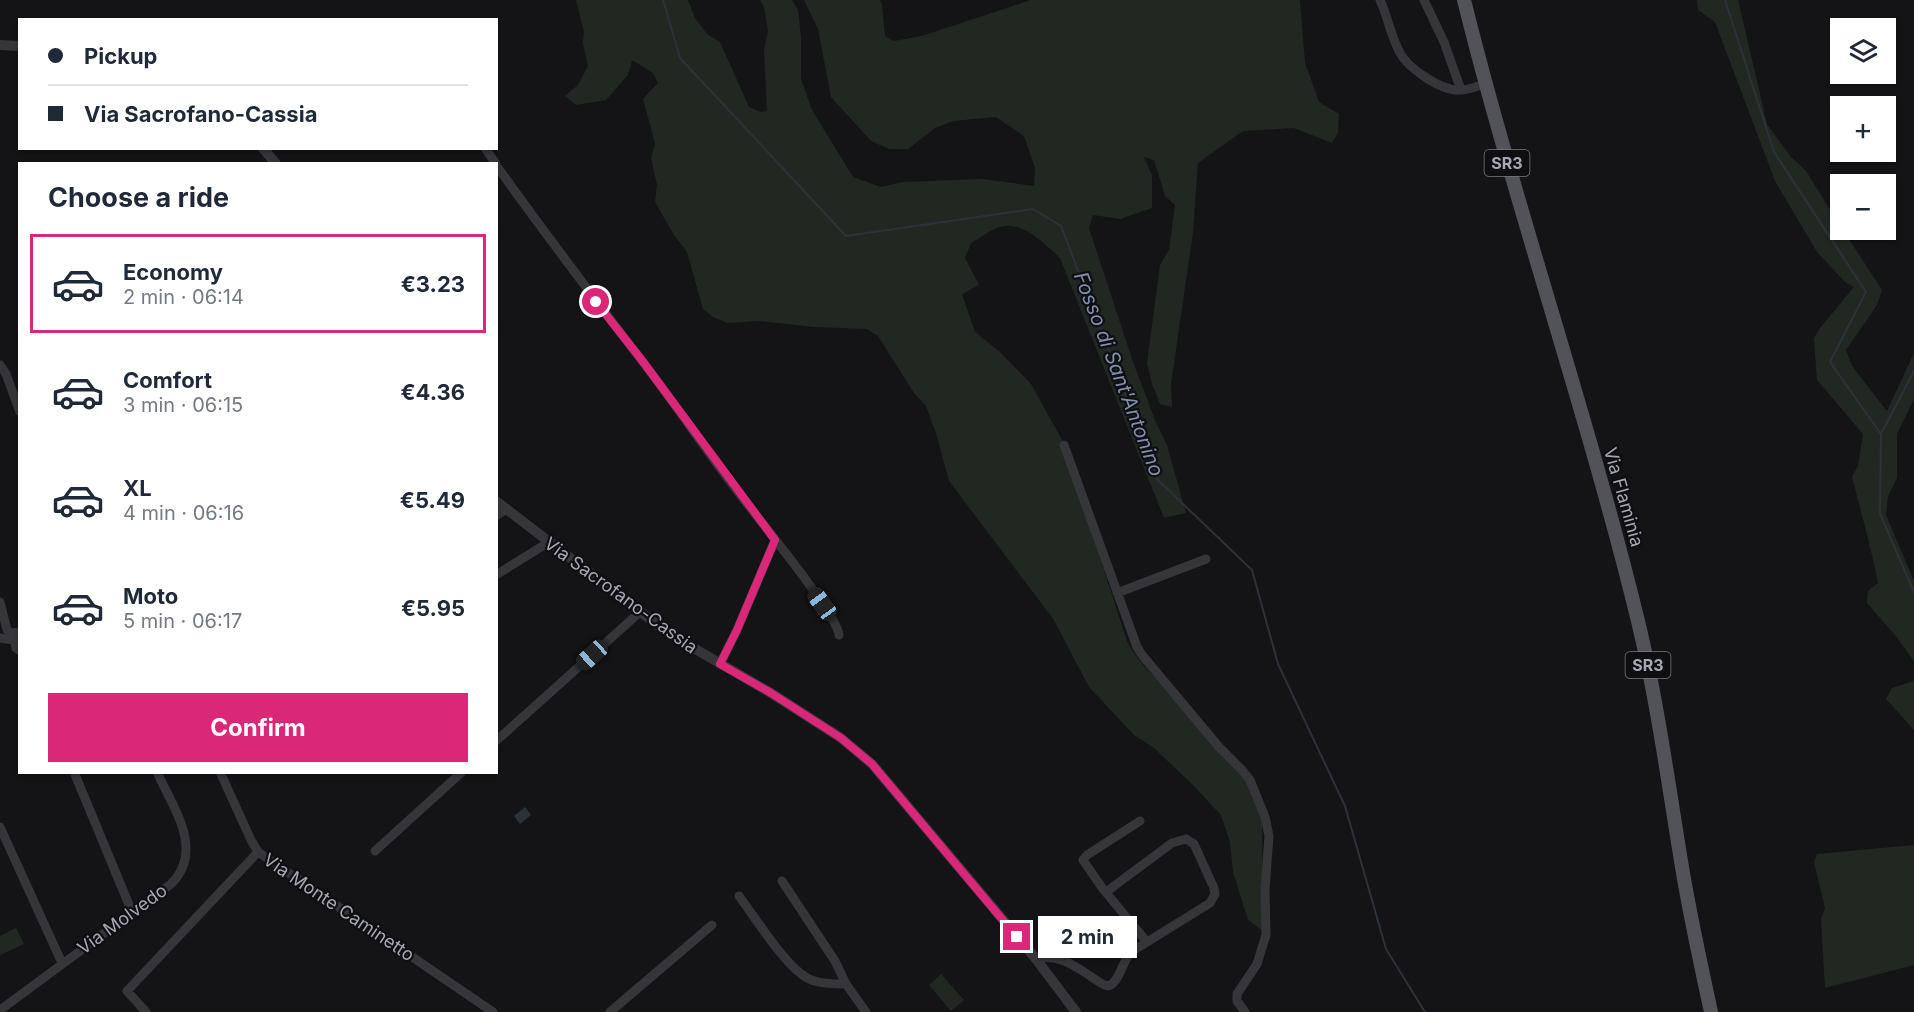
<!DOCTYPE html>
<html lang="en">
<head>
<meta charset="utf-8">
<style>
  :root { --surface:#fff; --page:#f2f2f3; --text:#1f2937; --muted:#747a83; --line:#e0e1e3; --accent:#db2777 }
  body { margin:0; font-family:Inter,sans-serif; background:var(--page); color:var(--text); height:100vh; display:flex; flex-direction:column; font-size:22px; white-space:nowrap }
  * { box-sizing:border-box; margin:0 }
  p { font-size:20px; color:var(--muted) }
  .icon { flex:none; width:33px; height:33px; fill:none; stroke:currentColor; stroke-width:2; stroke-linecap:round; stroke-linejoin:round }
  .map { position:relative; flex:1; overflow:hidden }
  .sheet { position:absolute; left:18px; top:162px; width:480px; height:612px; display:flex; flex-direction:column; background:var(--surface); border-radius:0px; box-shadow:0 2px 4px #0004 }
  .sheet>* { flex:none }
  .hud { position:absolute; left:18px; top:18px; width:480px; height:132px; border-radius:0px; box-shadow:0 2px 4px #0004; display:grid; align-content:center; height:132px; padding:0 30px; background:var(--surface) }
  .controls { position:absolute; left:1830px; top:18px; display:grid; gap:12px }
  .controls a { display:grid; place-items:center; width:66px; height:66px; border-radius:0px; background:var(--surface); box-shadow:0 2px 4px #0004; font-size:30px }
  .end { position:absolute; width:27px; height:27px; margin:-14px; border:8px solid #db2777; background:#fff; box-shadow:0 0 0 3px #fff }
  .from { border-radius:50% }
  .bubble { position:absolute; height:42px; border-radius:0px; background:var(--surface); box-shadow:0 2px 4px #0004; font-size:20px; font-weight:700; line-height:42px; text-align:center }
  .car { position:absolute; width:18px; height:36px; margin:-18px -9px; border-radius:8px; box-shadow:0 0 4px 2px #0007; background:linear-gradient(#222 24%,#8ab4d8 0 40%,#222 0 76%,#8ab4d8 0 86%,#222 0) }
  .hud b { display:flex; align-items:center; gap:21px; height:57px; font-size:22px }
  .hud b+b { border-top:2px solid var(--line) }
  .hud i { width:15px; height:15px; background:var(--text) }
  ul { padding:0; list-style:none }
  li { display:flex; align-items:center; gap:18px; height:99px; margin:0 12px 9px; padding:0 18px; border:3px solid transparent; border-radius:0px }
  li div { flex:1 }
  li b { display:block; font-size:22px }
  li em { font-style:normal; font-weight:700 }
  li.selected { border-color:var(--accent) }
  li>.icon { width:54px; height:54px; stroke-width:1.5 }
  h2 { padding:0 30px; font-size:27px; line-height:72px }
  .button { display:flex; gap:12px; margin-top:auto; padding:12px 30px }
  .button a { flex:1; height:69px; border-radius:0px; background:var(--accent); color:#fff; font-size:24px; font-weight:700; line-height:69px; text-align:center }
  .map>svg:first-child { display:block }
  .green { fill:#212822 }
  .water { fill:#2d323a }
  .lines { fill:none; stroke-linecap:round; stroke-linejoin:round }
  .stream { stroke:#2d323a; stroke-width:2 }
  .minor { stroke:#36353a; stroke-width:9 }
  .tertiary { stroke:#36353a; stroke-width:10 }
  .primary { stroke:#525259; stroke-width:14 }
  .route { stroke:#db2777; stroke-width:8 }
  .labels { text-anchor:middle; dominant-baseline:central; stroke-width:4.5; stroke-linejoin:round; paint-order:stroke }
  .shield { fill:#0f0f11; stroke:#797a84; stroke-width:1.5 }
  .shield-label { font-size:16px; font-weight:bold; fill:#a7a8b5 }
  .street-label { font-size:18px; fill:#a7a8b5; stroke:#0f0f11 }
  .water-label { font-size:20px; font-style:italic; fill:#808fad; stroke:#0f0f11 }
</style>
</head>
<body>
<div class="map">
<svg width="1914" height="1012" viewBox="0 0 1914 1012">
  <rect width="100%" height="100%" fill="#141416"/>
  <path class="green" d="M576 0H688L695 18 707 34 720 42 749 107 761 112 767 111 764 51 768 30 764 7 760 0H792L798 10 801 37V79L812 110 853 177 881 187 903 182 983 179 1034 186 1035 168 1024 136 996 117 953 121 935 128 908 149H889L871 141 831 97 818 29 804 0H880L882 5 885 36 894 41 922 36 1031 0H1300L1305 63 1319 102 1339 114 1338 133 1332 143 1294 128 1243 131 1198 163 1193 232 1171 384 1172 407 1160 404 1152 384 1147 363 1160 265 1169 250 1175 205 1165 196 1154 160 1144 157 1152 175V208L1120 219 1093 215 1089 228 1133 362 1155 420 1167 445 1186 513 1164 518 1060 258C1045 245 1023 220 1000 227 990 230 980 238 971 243L965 258 979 285 962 294 975 332 999 351 1031 384 1061 438 1128 644 1138 659 1249 783 1262 816 1263 931 1248 920 1233 872 1230 842 1221 815 1193 785 1154 748 1134 735 1089 687 1054 620 949 481 936 433 926 406 914 393 878 336 867 329 814 327 759 321 728 323 713 317 703 309 687 252 674 235 655 202 657 185 651 158 655 143 643 99 658 83 653 73 632 60 628 75 606 100 576 105 565 96 578 85 588 66 583 43 584 32Z
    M1697 0H1738L1767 124 1791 157 1806 171 1840 226V230H1843L1882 290 1877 305 1846 350 1852 366 1887 411 1914 353V399L1897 434V478L1888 496 1886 515 1914 581V661L1895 635 1867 603 1868 591 1878 583C1871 547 1861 512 1852 477L1858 466 1863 434 1817 380 1814 338 1820 328 1854 287 1845 282 1817 252 1775 181 1715 22 1698 10Z
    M1914 681V730L1886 699 1892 688Z
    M1914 845V965L1825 988 1821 920 1825 908 1814 862 1817 854Z
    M16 928 24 944 0 955V936Z
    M941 974 964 1000 951 1011 929 985Z"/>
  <path class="water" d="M525 807 531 815 520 824 514 816Z"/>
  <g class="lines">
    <path class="stream" d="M663 0 680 58 846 236 1033 209 1061 226 1158 480 1252 570 1278 664 1345 806 1386 949 1425 1012
      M1725 0 1774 152 1866 292 1830 362 1881 434
      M1914 371 1881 434 1880 514 1914 592"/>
    <path class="minor" d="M1380 0C1388 17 1391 37 1400 53 1408 68 1440 90 1458 90 1467 91 1477 86 1485 84
      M1424 0 1444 42 1461 90
      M485 148 496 164
      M496 165C540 227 586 287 632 348 667 392 698 439 732 484 750 509 837 613 839 635
      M0 365 6 374 20 412
      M1064 445 1137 647 1142 655 1219 747 1242 770 1250 780 1265 817 1269 836 1265 889 1266 935 1257 964 1237 994V1001L1245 1012
      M496 516 506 509
      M496 575 549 542
      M1117 593 1206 559
      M0 602 7 630 11 633 20 632
      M13 633 16 648 20 651
      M0 638 14 640
      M720 664 737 630 775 540
      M496 741 640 612
      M74 772 132 912
      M220 772 251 840 258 852 493 1012
      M1140 821 1087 855 1083 860 1103 889 1147 942
      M0 827 62 963
      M375 851 462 772
      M782 881 835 961 846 984 866 1012
      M739 896C755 917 786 968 809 979 820 984 834 984 846 984
      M1036 959C1063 952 1082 972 1104 985L1109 986C1120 981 1122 962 1131 952L1210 903 1215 894 1214 888 1194 844 1186 839 1172 843 1106 892
      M0 1010 171 884C205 850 173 808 157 772
      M146 1012 127 991 258 852
      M610 1012 712 925"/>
    <path class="tertiary" d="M0 45 20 46
      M263 148 276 164
      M496 501 668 633 771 693 841 738 872 764 1036 959 1076 1012"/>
    <path class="primary" d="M1464 0C1516 209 1587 412 1638 621 1658 704 1669 789 1683 873 1691 920 1701 966 1711 1012"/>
  </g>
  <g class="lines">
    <path class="route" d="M596 302 641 359 775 540 737 630 720 664 771 693 841 738 872 764 1017 937"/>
  </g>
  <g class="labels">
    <g class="shield">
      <rect x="1484.5" y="150" width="45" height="26" rx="4.5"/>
      <rect x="1625.5" y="652" width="45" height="26" rx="4.5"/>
    </g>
    <g class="shield-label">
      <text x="1507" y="163">SR3</text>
      <text x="1648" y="665">SR3</text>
    </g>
    <g class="street-label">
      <text transform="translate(1624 497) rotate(74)">Via Flaminia</text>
      <text transform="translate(621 595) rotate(36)">Via Sacrofano-Cassia</text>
      <text transform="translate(339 907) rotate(34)">Via Monte Caminetto</text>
      <text transform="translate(122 919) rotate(-36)">Via Molvedo</text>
    </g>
    <g class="water-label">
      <text transform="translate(1119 374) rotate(69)">Fosso di Sant'Antonino</text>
    </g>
  </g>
</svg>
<div class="controls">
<a><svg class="icon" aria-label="layers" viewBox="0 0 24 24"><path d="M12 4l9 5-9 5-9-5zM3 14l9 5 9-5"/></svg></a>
<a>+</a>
<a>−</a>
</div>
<i class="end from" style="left:596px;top:302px"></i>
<i class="end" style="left:1017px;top:937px"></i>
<div class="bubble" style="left:1038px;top:916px;width:99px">2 min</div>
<i class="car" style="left:822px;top:604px;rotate:324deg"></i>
<i class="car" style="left:592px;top:655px;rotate:228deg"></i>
<div class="hud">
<b><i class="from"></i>Pickup</b>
<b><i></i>Via Sacrofano-Cassia</b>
</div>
<section class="sheet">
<h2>Choose a ride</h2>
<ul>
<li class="selected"><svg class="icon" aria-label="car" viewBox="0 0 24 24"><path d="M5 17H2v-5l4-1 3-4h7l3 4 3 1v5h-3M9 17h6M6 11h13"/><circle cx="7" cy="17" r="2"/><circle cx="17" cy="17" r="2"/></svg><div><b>Economy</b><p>2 min · 06:14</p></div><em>€3.23</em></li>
<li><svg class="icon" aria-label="car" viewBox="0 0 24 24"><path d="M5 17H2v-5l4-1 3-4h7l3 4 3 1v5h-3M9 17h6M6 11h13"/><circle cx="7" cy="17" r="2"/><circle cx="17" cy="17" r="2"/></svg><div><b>Comfort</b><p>3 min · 06:15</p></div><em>€4.36</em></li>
<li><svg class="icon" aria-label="car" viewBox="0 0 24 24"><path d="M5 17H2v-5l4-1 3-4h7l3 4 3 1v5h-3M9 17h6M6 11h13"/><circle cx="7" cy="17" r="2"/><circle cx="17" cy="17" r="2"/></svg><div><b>XL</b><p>4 min · 06:16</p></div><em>€5.49</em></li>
<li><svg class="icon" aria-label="car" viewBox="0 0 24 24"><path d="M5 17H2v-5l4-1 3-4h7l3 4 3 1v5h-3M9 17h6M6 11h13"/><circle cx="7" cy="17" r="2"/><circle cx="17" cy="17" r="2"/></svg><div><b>Moto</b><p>5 min · 06:17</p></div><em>€5.95</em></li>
</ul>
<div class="button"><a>Confirm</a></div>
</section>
</div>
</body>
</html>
